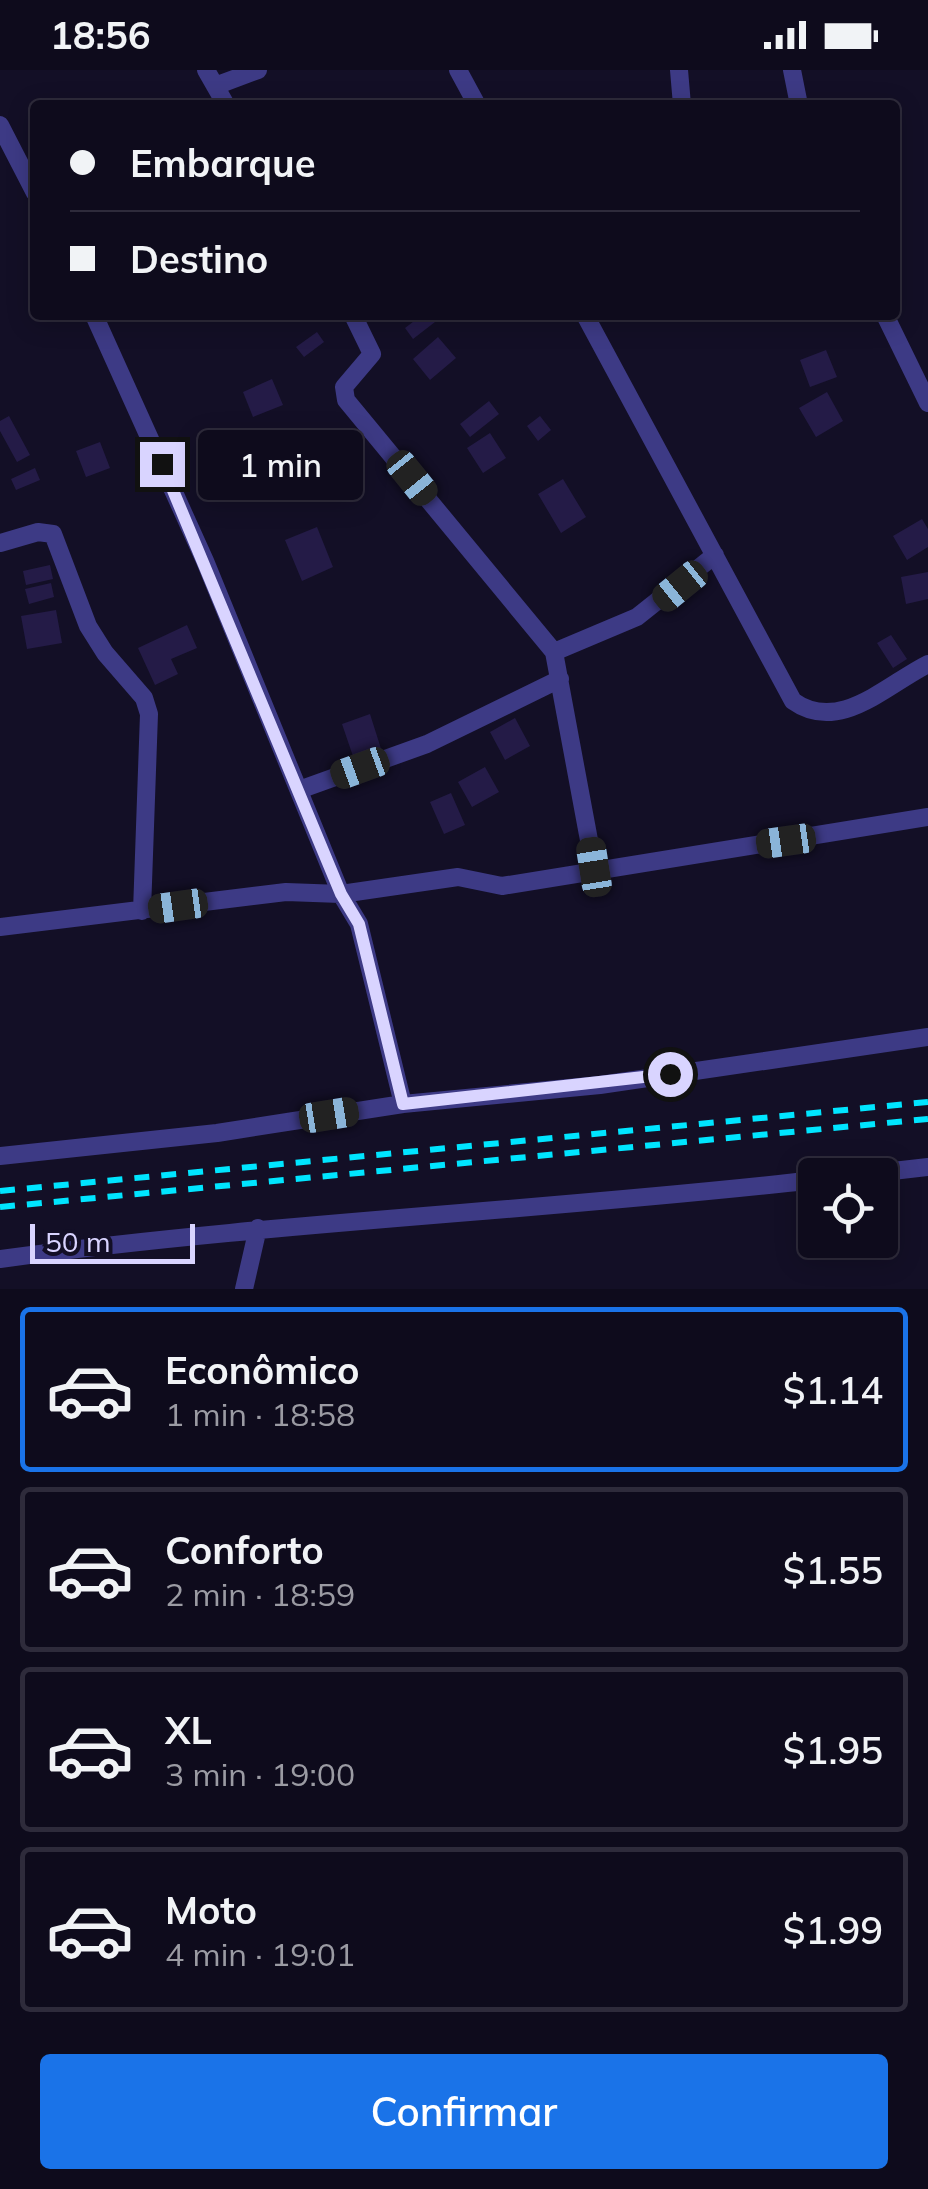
<!DOCTYPE html>
<html lang="pt">
<head>
<meta charset="utf-8">
<style>
  :root { --surface:#0e0b1c; --page:#1c1929; --text:#f1f3f6; --muted:#9b9ba3; --line:#2e2b3b; --accent:#1a73e8 }
  body { margin:0; font-family:Mulish,sans-serif; background:var(--page); color:var(--text); height:100vh; display:flex; flex-direction:column; font-size:38px; white-space:nowrap }
  * { box-sizing:border-box; margin:0 }
  p { font-size:32px; color:var(--muted) }
  .icon { flex:none; width:55px; height:55px; fill:none; stroke:currentColor; stroke-width:2; stroke-linecap:round; stroke-linejoin:round }
  .map { position:relative; height:1219px; overflow:hidden }
  .details { display:flex; flex-direction:column; background:var(--surface); flex:1 }
  .details>* { flex:none }
  .guide { position:absolute; left:30px; top:30px; width:870px; height:220px; border-radius:10px; box-shadow:0 5px 25px #0003,0 0 0 2px var(--line); display:grid; align-content:center; height:220px; padding:0 40px; background:var(--surface) }
  .buttons { position:absolute; left:798px; top:1088px; display:grid; gap:20px }
  .buttons a { display:grid; place-items:center; width:100px; height:100px; border-radius:10px; background:var(--surface); box-shadow:0 5px 25px #0003,0 0 0 2px var(--line); font-size:50px }
  .scale { position:absolute; left:30px; bottom:25px; width:165px; box-sizing:border-box; padding-left:10px; border:5px solid #d9d4ff; border-top:0; font-size:28px; line-height:35px; white-space:nowrap; color:#d9d4ff; -webkit-text-stroke:8px #130f26; paint-order:stroke }
  .end { position:absolute; width:45px; height:45px; margin:-22px; border:12px solid #d9d4ff; background:#111; box-shadow:0 0 0 5px #111 }
  .from { border-radius:50% }
  .bubble { position:absolute; height:70px; border-radius:10px; background:var(--surface); box-shadow:0 5px 25px #0003,0 0 0 2px var(--line); font-size:32px; font-weight:600; line-height:70px; text-align:center }
  .car { position:absolute; width:30px; height:60px; margin:-30px -15px; border-radius:12px; box-shadow:0 0 8px 2px #0007; background:linear-gradient(#222 24%,#8ab4d8 0 40%,#222 0 76%,#8ab4d8 0 86%,#222 0) }
  .guide b { display:flex; align-items:center; gap:35px; height:95px; font-size:38px }
  .guide b+b { border-top:2px solid var(--line) }
  .guide i { width:25px; height:25px; background:var(--text) }
  ul { padding:18px 0 0; list-style:none }
  li { display:flex; align-items:center; gap:30px; height:165px; margin:0 20px 15px; padding:0 20px; border:5px solid var(--line); border-radius:10px }
  li div { flex:1 }
  li b { display:block; font-size:38px }
  li em { font-style:normal; font-weight:600 }
  li.current { border-color:var(--accent) }
  li>.icon { width:90px; height:90px; stroke-width:1.5 }
  .button { display:flex; gap:20px; margin-top:auto; padding:20px 40px }
  .button a { flex:1; height:115px; border-radius:10px; background:var(--accent); color:#fff; font-size:40px; font-weight:600; line-height:115px; text-align:center }
  .status { display:flex; justify-content:space-between; align-items:center; height:70px; padding:0 50px; background:var(--surface); direction:ltr }
  .status svg { height:28px; fill:currentColor }
  .map>svg:first-child { display:block }
  .building { fill:#241b47 }
  .lines { fill:none; stroke-linecap:round; stroke-linejoin:round }
  .minor { stroke:#3d3a85; stroke-width:18 }
  .rail { stroke:#00e5ff; stroke-width:6; stroke-dasharray:15 12; stroke-linecap:butt }
  .route { stroke:#d9d4ff; stroke-width:12 }
</style>
</head>
<body>
<div class="status"><b>18:56</b><svg viewBox="0 0 49 12"><path d="M0 12V9h3v3zM5 12V6h3v6zM10 12V3h3v9zM15 12V0h3v12zM26 1h20v11H26zM47 4h2v5h-2z"/></svg></div>
<div class="map">
<svg width="928" height="1219" viewBox="0 0 928 1219">
  <rect width="100%" height="100%" fill="#130f26"/>
  <path class="building" d="M422 245H430L435 252 413 269 405 258Z
    M317 262 324 272 304 287 296 277Z
    M438 267 456 288 430 310 413 289Z
    M826 280 837 307 810 317 800 290Z
    M272 309 283 335 253 347 243 322Z
    M827 322 843 351 816 367 799 338Z
    M489 331 499 344 470 367 460 354Z
    M9 346 30 385 17 392 0 361V351Z
    M540 346 551 360 538 371 527 356Z
    M291 363 304 388 288 397 275 372Z
    M490 363 506 388 483 403 467 378Z
    M100 372 110 398 86 407 76 381Z
    M35 398 40 410 16 420 11 409Z
    M563 409 586 447 561 463 538 424Z
    M922 449 928 459V477L907 490 893 466Z
    M317 457 333 497 302 511 285 470Z
    M50 495 53 509 26 515 23 501Z
    M928 502V529L906 534 901 507Z
    M51 513 54 527 29 534 25 519Z
    M56 540 62 573 27 579 21 546Z
    M187 555 197 578 171 589 178 604 155 615 138 578Z
    M891 565 907 589 893 598 877 573Z
    M370 644 383 685 356 695 342 654Z
    M515 648 530 676 505 690 490 662Z
    M485 697 499 722 472 737 458 712Z
    M451 723 465 755 444 764 430 732Z"/>
  <g class="lines">
    <path class="minor" d="M206 0 226 35
      M458 0 477 35
      M679 0 682 35
      M792 0 799 35
      M215 16 258 0
      M0 55 35 123
      M94 245 205 491 341 824 359 854 403 1034
      M353 245 372 284 344 317 346 330 554 582 594 797
      M585 245 793 631C839 664 886 615 928 594
      M885 245 928 333
      M0 473 38 462 53 464 88 556 105 583 144 628 149 644 142 841
      M554 582 637 547 715 485
      M299 720 427 674 560 609
      M0 857 286 822 341 824 458 807 502 816 928 747
      M0 1086 217 1063 403 1034 600 1015 928 967
      M858 1105 928 1097
      M0 1189C271 1152 544 1141 815 1110
      M244 1219 258 1158"/>
    <path class="rail" d="M0 1121 928 1032
      M0 1137 928 1049"/>
  </g>
  <g class="lines">
    <path class="route" d="M162 394 341 824 359 854 403 1034 670 1004"/>
  </g>
</svg>
<div class="buttons">
<a><svg class="icon" aria-label="locate" viewBox="0 0 24 24"><circle cx="12" cy="12" r="6"/><path d="M12 2v4M12 18v4M2 12h4M18 12h4"/></svg></a>
</div>
<div class="scale">50 m</div>
<i class="end from" style="left:670px;top:1004px"></i>
<i class="end" style="left:162px;top:394px"></i>
<div class="bubble" style="left:198px;top:360px;width:165px">1 min</div>
<i class="car" style="left:412px;top:408px;rotate:141deg"></i>
<i class="car" style="left:680px;top:516px;rotate:231deg"></i>
<i class="car" style="left:360px;top:698px;rotate:250deg"></i>
<i class="car" style="left:786px;top:771px;rotate:262deg"></i>
<i class="car" style="left:594px;top:797px;rotate:351deg"></i>
<i class="car" style="left:178px;top:836px;rotate:262deg"></i>
<i class="car" style="left:329px;top:1045px;rotate:81deg"></i>
<div class="guide">
<b><i class="from"></i>Embarque</b>
<b><i></i>Destino</b>
</div>
</div>
<section class="details">
<ul>
<li class="current"><svg class="icon" aria-label="car" viewBox="0 0 24 24"><path d="M5 17H2v-5l4-1 3-4h7l3 4 3 1v5h-3M9 17h6M6 11h13"/><circle cx="7" cy="17" r="2"/><circle cx="17" cy="17" r="2"/></svg><div><b>Econômico</b><p>1 min · 18:58</p></div><em>$1.14</em></li>
<li><svg class="icon" aria-label="car" viewBox="0 0 24 24"><path d="M5 17H2v-5l4-1 3-4h7l3 4 3 1v5h-3M9 17h6M6 11h13"/><circle cx="7" cy="17" r="2"/><circle cx="17" cy="17" r="2"/></svg><div><b>Conforto</b><p>2 min · 18:59</p></div><em>$1.55</em></li>
<li><svg class="icon" aria-label="car" viewBox="0 0 24 24"><path d="M5 17H2v-5l4-1 3-4h7l3 4 3 1v5h-3M9 17h6M6 11h13"/><circle cx="7" cy="17" r="2"/><circle cx="17" cy="17" r="2"/></svg><div><b>XL</b><p>3 min · 19:00</p></div><em>$1.95</em></li>
<li><svg class="icon" aria-label="car" viewBox="0 0 24 24"><path d="M5 17H2v-5l4-1 3-4h7l3 4 3 1v5h-3M9 17h6M6 11h13"/><circle cx="7" cy="17" r="2"/><circle cx="17" cy="17" r="2"/></svg><div><b>Moto</b><p>4 min · 19:01</p></div><em>$1.99</em></li>
</ul>
<div class="button"><a>Confirmar</a></div>
</section>
</body>
</html>
